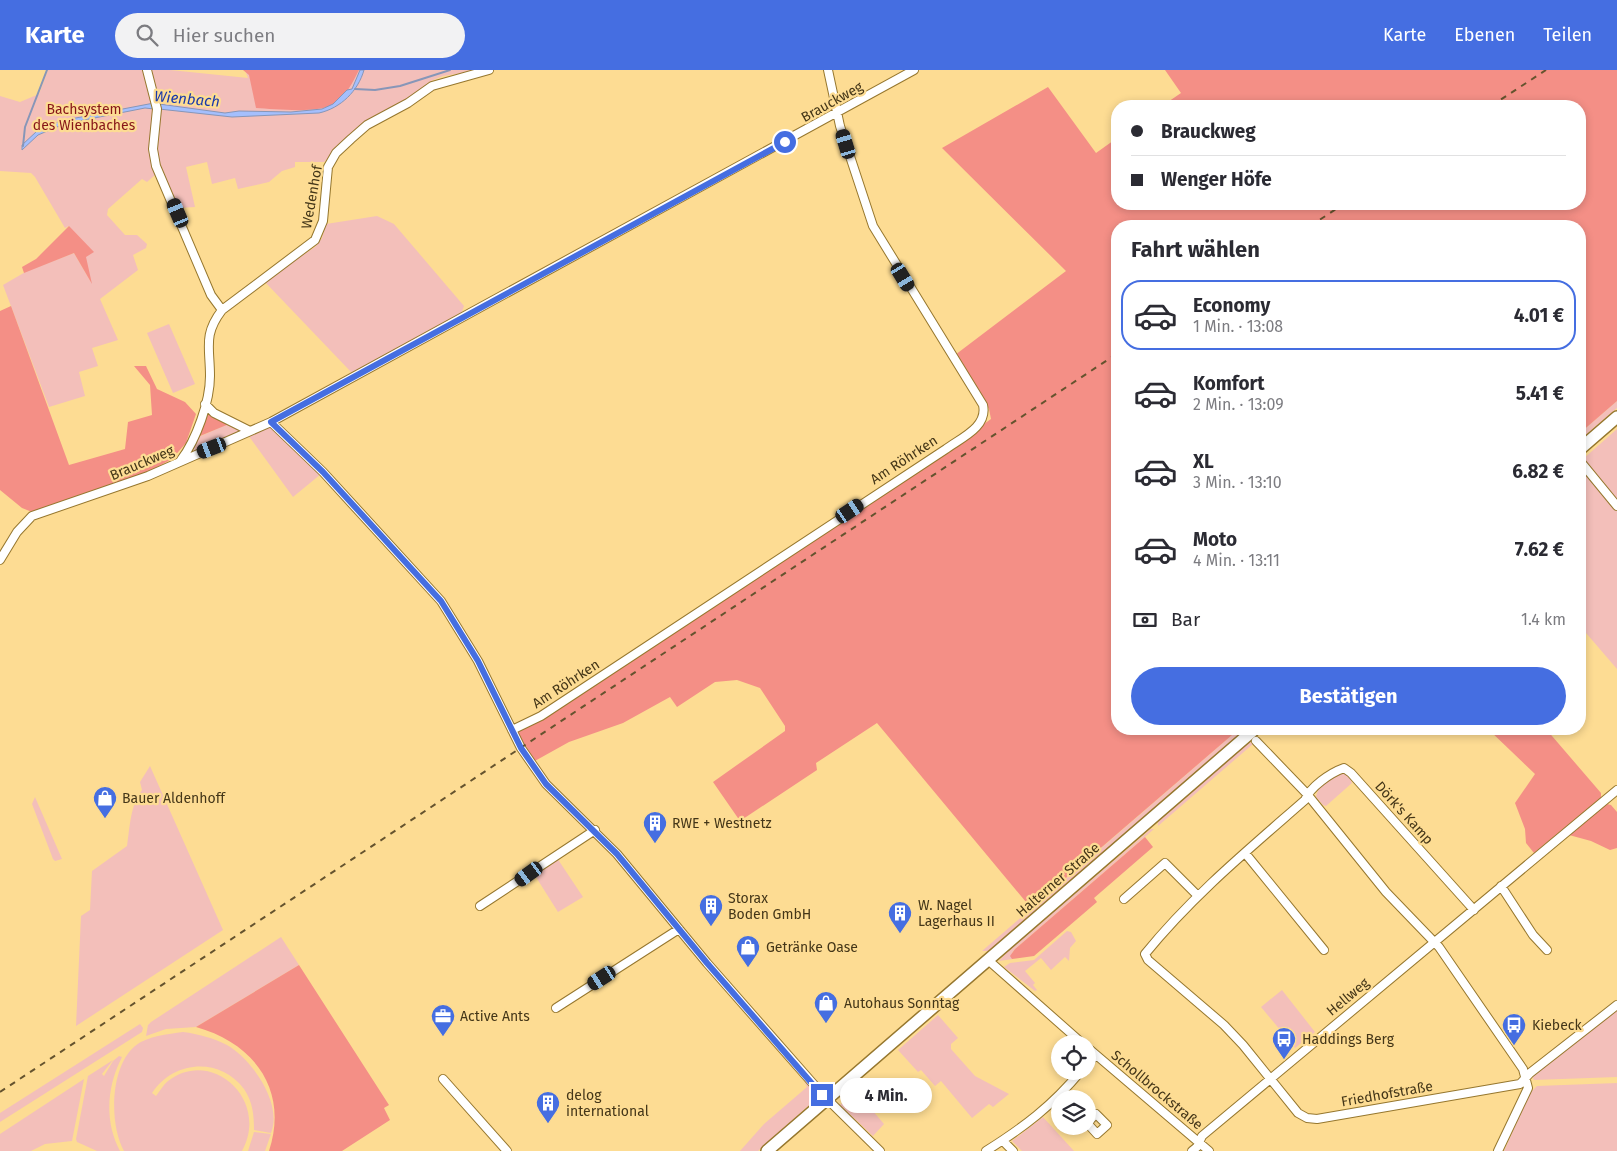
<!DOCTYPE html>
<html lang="de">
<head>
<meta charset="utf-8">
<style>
  :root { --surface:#fff; --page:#f2f2f3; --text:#2b2b33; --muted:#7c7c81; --line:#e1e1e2; --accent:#456ee1 }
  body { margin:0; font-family:"Fira Sans",sans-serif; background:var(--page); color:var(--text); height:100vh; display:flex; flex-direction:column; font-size:19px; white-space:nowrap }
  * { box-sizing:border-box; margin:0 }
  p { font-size:16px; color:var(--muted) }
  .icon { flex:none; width:28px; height:28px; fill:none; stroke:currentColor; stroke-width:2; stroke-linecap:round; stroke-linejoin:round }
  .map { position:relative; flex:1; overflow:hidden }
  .panel { position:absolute; left:1111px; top:150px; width:475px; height:515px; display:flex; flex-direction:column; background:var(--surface); border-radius:20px; box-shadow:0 2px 8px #0003 }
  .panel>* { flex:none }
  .top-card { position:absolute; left:1111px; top:30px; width:475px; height:110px; border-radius:20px; box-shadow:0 2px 8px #0003; display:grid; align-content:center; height:110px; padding:0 20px; background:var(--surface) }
  .fabs { position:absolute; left:1051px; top:965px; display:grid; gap:10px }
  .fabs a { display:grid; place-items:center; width:45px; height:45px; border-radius:50%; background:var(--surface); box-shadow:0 2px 8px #0003; font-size:25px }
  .end { position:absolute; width:22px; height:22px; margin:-11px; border:6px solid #456ee1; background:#fff; box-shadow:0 0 0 2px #fff }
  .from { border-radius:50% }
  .bubble { position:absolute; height:35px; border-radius:18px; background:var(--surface); box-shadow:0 2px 8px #0003; font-size:16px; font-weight:700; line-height:35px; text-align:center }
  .car { position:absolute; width:15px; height:30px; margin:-15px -8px; border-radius:6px; box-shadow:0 0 4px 1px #0007; background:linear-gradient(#222 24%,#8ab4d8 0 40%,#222 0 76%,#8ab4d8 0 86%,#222 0) }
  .top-card b { display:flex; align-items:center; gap:18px; height:48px; font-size:19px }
  .top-card b+b { border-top:1px solid var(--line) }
  .top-card i { width:12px; height:12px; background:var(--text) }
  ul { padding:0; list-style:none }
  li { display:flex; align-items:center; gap:15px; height:70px; margin:0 10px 8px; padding:0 10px; border:2px solid transparent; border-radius:20px }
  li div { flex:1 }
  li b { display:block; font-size:19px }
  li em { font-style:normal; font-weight:700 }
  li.on { border-color:var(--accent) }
  li>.icon { width:45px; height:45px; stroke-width:1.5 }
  h2 { padding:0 20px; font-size:22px; line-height:60px }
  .pay { display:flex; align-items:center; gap:12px; height:55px; padding:0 20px; font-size:19px }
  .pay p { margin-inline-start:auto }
  .primary-button { display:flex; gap:10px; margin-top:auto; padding:10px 20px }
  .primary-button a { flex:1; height:58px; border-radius:30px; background:var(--accent); color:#fff; font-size:20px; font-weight:700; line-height:58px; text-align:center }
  header { display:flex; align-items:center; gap:30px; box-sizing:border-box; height:70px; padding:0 25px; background:var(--accent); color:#fff }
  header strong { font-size:24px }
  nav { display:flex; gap:28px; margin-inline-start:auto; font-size:18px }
  .search { width:350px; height:45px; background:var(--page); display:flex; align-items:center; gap:12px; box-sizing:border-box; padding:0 18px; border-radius:28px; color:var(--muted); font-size:19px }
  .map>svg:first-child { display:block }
  .green { fill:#f3bfba; fill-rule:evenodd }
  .forest { fill:#f48f86 }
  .water { fill:#a4bffd; stroke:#8796b8 }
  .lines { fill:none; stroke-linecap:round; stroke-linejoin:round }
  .stream { stroke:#8796b8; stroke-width:2 }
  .minor-casing { stroke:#96772e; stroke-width:10 }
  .secondary-casing { stroke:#96772e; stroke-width:14 }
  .minor { stroke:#fff; stroke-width:8 }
  .secondary { stroke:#fff; stroke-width:11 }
  .rail { stroke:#65532e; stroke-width:2; stroke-dasharray:6 6; stroke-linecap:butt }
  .route { stroke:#456ee1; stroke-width:6 }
  .labels { text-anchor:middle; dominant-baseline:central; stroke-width:4.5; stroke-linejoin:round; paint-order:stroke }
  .street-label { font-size:14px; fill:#443618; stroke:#fddc93 }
  .park-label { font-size:14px; fill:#871619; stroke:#fddc93 }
  .poi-label { font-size:14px; fill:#443618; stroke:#fddc93; text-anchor:start }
  .water-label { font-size:15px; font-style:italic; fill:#1a39ab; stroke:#fddc93 }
</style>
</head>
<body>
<header>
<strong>Karte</strong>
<div class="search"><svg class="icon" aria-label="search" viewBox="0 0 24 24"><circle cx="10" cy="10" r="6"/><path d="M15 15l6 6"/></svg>Hier suchen</div>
<nav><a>Karte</a><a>Ebenen</a><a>Teilen</a></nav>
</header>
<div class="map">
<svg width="1617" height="1081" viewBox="0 0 1617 1081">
  <rect width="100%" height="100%" fill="#fddc93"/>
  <path class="green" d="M48 0H170L248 8 245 0H481L443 6 431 11 408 29 364 53 324 92H295V97L282 101 269 112 238 119 235 108 212 114 207 92 186 97 195 137 179 138 161 101 153 69 156 104 147 112 142 109 108 139 107 145 125 165H137L147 174 146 178 133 185 138 200 100 229 118 270 92 278 98 296 79 302 85 326 49 337 3 215 27 201 74 183 91 212C87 192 81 173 69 156L65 158 35 107 31 103 0 101V26L20 32 39 24Z
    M377 146 394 154 464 236 461 244 352 303 264 211 315 177 322 168 326 154Z
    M169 254 195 314 173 323 147 263Z
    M1617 331V338L1580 370V363Z
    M204 337 243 360 193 382ZM205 341 228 354 201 366Z
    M270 356 321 404 293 427 248 365Z
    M1617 359V430L1583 389Z
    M1580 396 1617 440V599L1580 556Z
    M1239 659H1246L989 881H982Z
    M1250 672 1253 674 1158 756V752Z
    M150 696 223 860 76 956 81 846 90 840 92 801 127 776C130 757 130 736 142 720L140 712Z
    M1342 702 1349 706 1352 713 1326 736 1323 735 1316 727C1318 715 1332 706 1342 702Z
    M35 727 62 789 55 791 53 789 32 734Z
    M1151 759H1154L1015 879 1012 883 1013 889 999 891 1009 880Z
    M557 788 583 827 558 842 534 804Z
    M1067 861 1071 862 1076 871 1070 878 1069 891 1065 887 1051 900 1041 888 1025 901 1035 913 1033 915 1037 920 1035 921 1004 897 1010 893 1034 890Z
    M281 867 299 895 196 957 166 959 146 966 148 955 151 952Z
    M1282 920 1315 962 1295 978 1261 937Z
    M1617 939V1007L1534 1010 1532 1006Z
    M938 945 958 968 951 974V979L975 1006 1009 1024 993 1037 989 1034 972 1048 941 1011 935 1016 921 1000 918 1002 898 980Z
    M140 954 143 958 142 962 0 1052V1043Z
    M183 962C199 964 213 968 227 975 252 989 283 1034 271 1063L254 1060C254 1046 253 1032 244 1019 219 986 173 991 152 1023L156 1026C160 1021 163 1015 168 1011 212 977 270 1030 242 1081H124C109 1054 110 997 135 976 147 966 168 964 183 962Z
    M119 986 122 987C107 1016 104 1051 120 1081H97L77 1072 76 1069 88 1006 113 990 102 1004 104 1006 113 991Z
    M84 1009 72 1071 45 1074 31 1081H0V1064Z
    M804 1011 818 1023 816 1029 758 1081H740L764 1054 807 1017Z
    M1617 1013V1081H1504L1530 1023 1537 1016Z
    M856 1021 884 1054 873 1066 840 1035Z
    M1043 1047 1074 1081H1022L1012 1071Z
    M254 1062 271 1064 265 1081H248Z"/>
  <path class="forest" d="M243 0H359C353 12 346 26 334 34 318 44 275 39 256 38L249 5Z
    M1165 0H1617V331L1580 363V156H1118V659H1239L1031 838 877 653 816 693 817 700 740 751 713 712 785 661V656L760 618 737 610 715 612 677 637 670 627 623 653 569 672 533 692 516 662 518 659 947 380 991 349 989 339 955 285 1066 201 942 78 1048 17 1096 83 1117 68 1118 134H1580V36H1162L1181 23Z
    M69 156 94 182 86 187 92 214 74 183 24 203 22 197 36 189Z
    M11 236 69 395 125 379 128 352 152 345 150 315 134 296H146L157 319 185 332 196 344 186 373 172 389 146 403 32 442 22 438 0 420V241Z
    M205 341 229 354 200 366Z
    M1488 659H1546L1601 723V728L1534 783 1526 773 1525 759 1515 733 1535 704Z
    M1607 734 1611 735 1617 742V778L1610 780 1591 771 1569 765Z
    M1145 767 1153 777 1094 828 1097 832 1034 886 1012 889 1010 886 1015 879Z
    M299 895 389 1035 384 1038 390 1050 342 1081H269C289 1020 254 973 196 957Z"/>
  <path class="water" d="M360 0H364C358 21 341 38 319 43L232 47 159 39V34L225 43 239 41 291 42 322 39 333 34 347 20 352 19Z
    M154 33V39L145 38 64 54 38 65 22 80V75L37 61 60 51Z"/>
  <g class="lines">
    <path class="stream" d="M355 19 375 20 400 16 450 0
      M23 76 25 57 47 0"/>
    <g class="minor-casing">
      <path id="minor" d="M147 0 157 39 153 79 156 96 211 225 222 240
        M205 334 214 343 250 361
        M271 352 323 402 441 531 478 591 521 678 546 714 617 784 707 893 823 1025 880 1081
        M181 390C196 370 210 332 210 306 210 277 203 265 222 240L315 170 323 151 328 97 336 83 351 69 367 55 408 33 432 16 489 0
        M1580 391 1617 436
        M0 490 17 462 32 446 148 406 271 352 914 0
        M512 660 541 646 946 379C961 368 988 357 983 335L873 156 840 56 828 0
        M1256 671 1307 724 1386 822 1439 877 1523 999 1528 1018 1498 1081
        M1245 783 1324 880
        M1501 816 1533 865 1547 880
        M1124 829 1165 793 1197 825
        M480 836 595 760
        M1474 840 1351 703 1344 698C1330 703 1310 717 1305 730 1249 779 1192 826 1145 884L1148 890 1224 955 1243 975 1298 1043 1307 1048 1317 1049 1520 1014 1530 1003 1617 935
        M988 890 1083 974
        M556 938 679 859
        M1088 978 1209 1081
        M1088 994 1095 985
        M443 1009 507 1081
        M1088 1052 1096 1044 1107 1055 1097 1064 1088 1054
        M1003 1071 1013 1081
        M986 1081C1024 1057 1052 1036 1081 1001
        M1192 1081 1197 1077 1202 1066 1617 720"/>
    </g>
    <g class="secondary-casing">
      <path id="secondary" d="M1580 379 1617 347
        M767 1081 1255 659"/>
    </g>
    <use href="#minor" class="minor"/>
    <use href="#secondary" class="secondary"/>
    <path class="rail" d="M1491 36 1546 0
      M1310 156 1344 134
      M0 1022 1118 283"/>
  </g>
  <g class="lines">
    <path class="route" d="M785 72 271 352 323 402 441 531 478 591 521 678 546 714 617 784 707 893 822 1025"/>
  </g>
  <defs>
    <g id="shop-pin" transform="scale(1.25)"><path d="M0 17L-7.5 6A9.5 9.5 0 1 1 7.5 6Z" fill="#456ee1" stroke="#fddc93"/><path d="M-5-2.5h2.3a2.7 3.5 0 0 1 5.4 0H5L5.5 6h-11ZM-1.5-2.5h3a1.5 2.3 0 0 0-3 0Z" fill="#fff"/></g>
    <g id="building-pin" transform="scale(1.25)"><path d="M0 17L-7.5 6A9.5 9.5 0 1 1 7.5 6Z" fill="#456ee1" stroke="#fddc93"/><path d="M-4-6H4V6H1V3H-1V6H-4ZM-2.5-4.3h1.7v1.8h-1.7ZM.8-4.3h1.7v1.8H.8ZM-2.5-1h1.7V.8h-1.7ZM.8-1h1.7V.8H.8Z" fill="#fff"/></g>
    <g id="office-pin" transform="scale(1.25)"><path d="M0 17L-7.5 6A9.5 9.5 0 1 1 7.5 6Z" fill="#456ee1" stroke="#fddc93"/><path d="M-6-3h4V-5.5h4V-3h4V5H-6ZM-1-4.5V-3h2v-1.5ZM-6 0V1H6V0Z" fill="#fff"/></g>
    <g id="bus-pin" transform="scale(1.25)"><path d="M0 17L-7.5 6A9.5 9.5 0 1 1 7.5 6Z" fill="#456ee1" stroke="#fddc93"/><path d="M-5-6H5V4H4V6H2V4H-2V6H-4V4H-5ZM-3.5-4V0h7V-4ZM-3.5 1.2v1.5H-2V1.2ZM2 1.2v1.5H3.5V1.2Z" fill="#fff"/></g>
  </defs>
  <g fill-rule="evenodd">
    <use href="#shop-pin" x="105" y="728"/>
    <use href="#building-pin" x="655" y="753"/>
    <use href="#building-pin" x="711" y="836"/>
    <use href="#building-pin" x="900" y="843"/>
    <use href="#shop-pin" x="748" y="877"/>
    <use href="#shop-pin" x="826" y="933"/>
    <use href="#office-pin" x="443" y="946"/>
    <use href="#bus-pin" x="1514" y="955"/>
    <use href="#bus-pin" x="1284" y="969"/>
    <use href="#building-pin" x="548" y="1033"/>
  </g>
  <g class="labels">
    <g class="street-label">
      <text transform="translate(832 32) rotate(-29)">Brauckweg</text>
      <text transform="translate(312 127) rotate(-80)">Wedenhof</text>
      <text transform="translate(904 390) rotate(-33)">Am Röhrken</text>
      <text transform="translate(142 393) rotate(-23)">Brauckweg</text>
      <text transform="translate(566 614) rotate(-33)">Am Röhrken</text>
      <text transform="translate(1404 743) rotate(48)">Dörk's Kamp</text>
      <text transform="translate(1058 810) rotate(-41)">Halterner Straße</text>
      <text transform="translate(1348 927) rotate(-40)">Hellweg</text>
      <text transform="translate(1157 1020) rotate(40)">Schollbrockstraße</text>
      <text transform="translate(1387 1024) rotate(-10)">Friedhofstraße</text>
    </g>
    <g class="park-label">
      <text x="84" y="39">Bachsystem<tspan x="84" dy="16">des Wienbaches</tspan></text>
    </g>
    <g class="poi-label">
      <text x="122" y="728">Bauer Aldenhoff</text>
      <text x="672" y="753">RWE + Westnetz</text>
      <text x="728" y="828">Storax<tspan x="728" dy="16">Boden GmbH</tspan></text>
      <text x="918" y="835">W. Nagel<tspan x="918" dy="16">Lagerhaus II</tspan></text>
      <text x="766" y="877">Getränke Oase</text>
      <text x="844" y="933">Autohaus Sonntag</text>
      <text x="460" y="946">Active Ants</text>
      <text x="1532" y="955">Kiebeck</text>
      <text x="1302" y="969">Haddings Berg</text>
      <text x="566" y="1025">delog<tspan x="566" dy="16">international</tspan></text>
    </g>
    <g class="water-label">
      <text transform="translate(187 29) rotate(5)">Wienbach</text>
    </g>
  </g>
</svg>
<div class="fabs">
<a><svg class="icon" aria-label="locate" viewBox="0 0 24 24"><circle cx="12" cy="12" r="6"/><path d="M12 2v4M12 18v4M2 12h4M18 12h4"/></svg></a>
<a><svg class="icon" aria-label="layers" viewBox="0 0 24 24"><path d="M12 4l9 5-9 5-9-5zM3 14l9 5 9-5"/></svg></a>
</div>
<i class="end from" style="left:785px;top:72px"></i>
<i class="end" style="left:822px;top:1025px"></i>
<div class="bubble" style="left:840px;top:1008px;width:92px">4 Min.</div>
<i class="car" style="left:846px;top:74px;rotate:343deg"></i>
<i class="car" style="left:178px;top:143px;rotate:337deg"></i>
<i class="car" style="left:903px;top:207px;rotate:149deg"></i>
<i class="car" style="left:212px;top:378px;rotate:249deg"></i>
<i class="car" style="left:850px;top:441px;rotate:56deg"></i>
<i class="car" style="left:529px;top:804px;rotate:234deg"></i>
<i class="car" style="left:602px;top:908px;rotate:237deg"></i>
<div class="top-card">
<b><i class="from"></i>Brauckweg</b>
<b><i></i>Wenger Höfe</b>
</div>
<section class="panel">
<h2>Fahrt wählen</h2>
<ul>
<li class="on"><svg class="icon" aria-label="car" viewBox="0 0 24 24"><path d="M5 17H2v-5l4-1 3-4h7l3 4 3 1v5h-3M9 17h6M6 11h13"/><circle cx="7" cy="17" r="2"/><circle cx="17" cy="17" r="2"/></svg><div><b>Economy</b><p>1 Min. · 13:08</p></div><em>4.01 €</em></li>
<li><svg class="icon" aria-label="car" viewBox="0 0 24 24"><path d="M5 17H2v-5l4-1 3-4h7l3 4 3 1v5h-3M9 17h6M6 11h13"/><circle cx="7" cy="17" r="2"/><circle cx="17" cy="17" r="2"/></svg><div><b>Komfort</b><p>2 Min. · 13:09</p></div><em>5.41 €</em></li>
<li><svg class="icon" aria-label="car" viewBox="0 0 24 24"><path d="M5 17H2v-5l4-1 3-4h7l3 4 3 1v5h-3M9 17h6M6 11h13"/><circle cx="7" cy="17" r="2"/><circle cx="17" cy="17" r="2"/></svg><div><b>XL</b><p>3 Min. · 13:10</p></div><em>6.82 €</em></li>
<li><svg class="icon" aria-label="car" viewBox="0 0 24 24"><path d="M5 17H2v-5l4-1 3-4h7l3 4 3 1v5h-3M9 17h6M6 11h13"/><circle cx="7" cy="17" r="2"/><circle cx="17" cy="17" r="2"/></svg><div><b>Moto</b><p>4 Min. · 13:11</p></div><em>7.62 €</em></li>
</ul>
<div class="pay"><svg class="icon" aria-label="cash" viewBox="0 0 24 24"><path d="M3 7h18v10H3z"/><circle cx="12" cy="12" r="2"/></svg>Bar<p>1.4 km</p></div>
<div class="primary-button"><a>Bestätigen</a></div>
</section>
</div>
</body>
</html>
